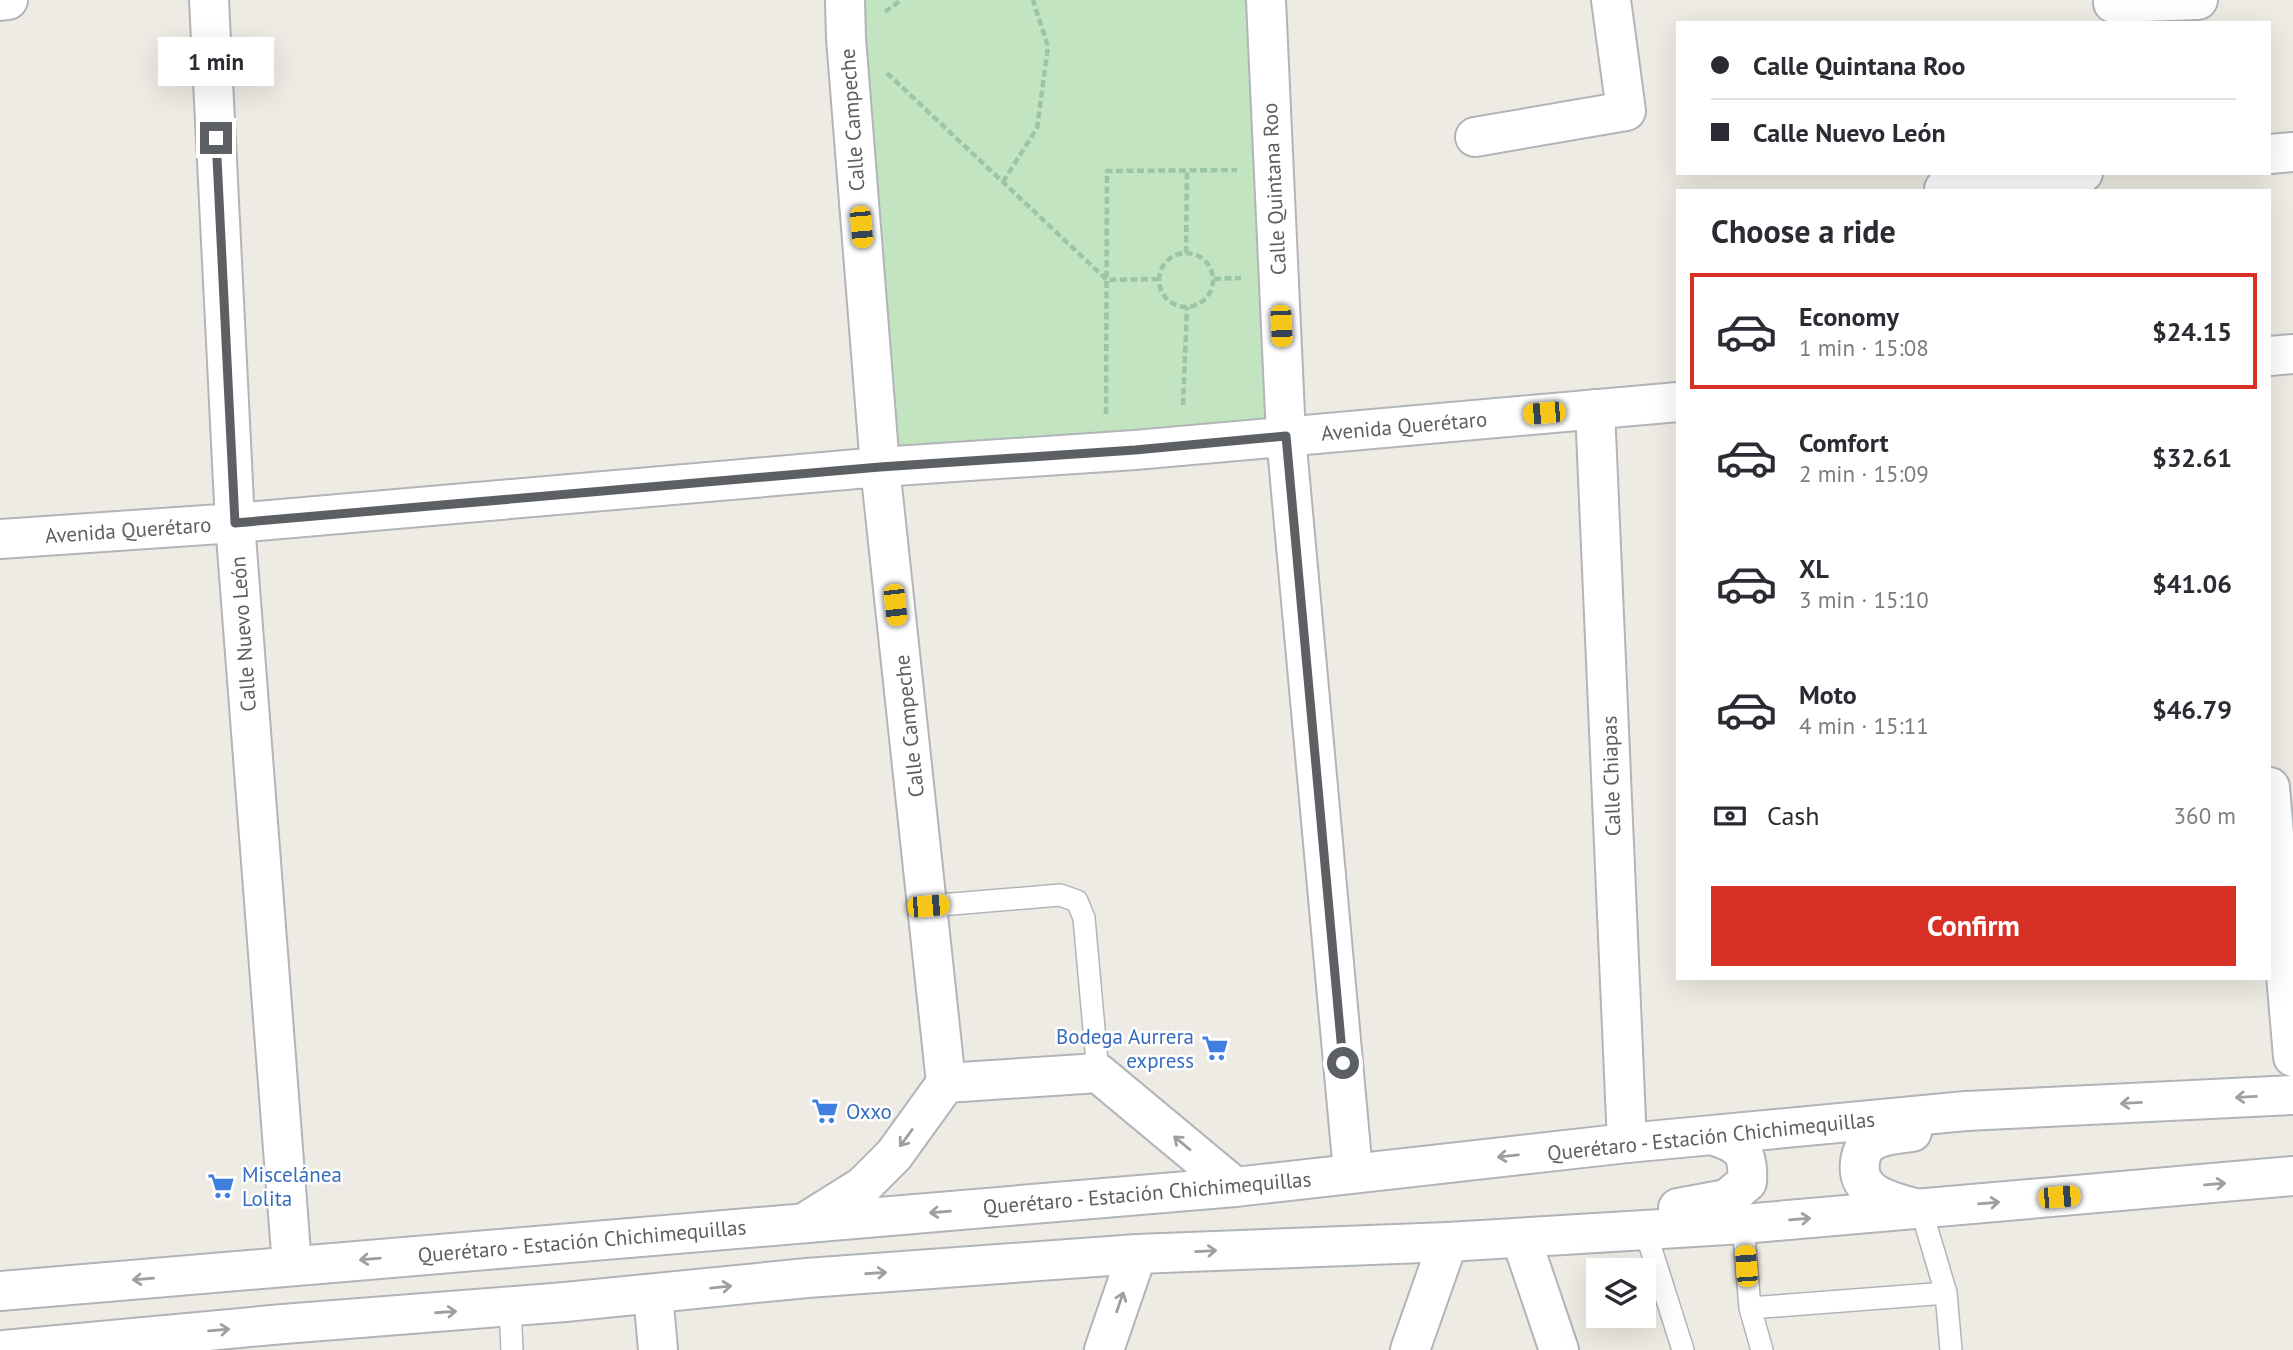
<!DOCTYPE html>
<html lang="en">
<head>
<meta charset="utf-8">
<style>
  :root { --surface:#fff; --page:#f2f2f3; --text:#2b2b33; --muted:#7c7c81; --line:#e1e1e2; --accent:#d93025 }
  body { margin:0; font-family:"PT Sans",sans-serif; background:var(--page); color:var(--text); height:100vh; display:flex; flex-direction:column; font-size:26px; white-space:nowrap }
  * { box-sizing:border-box; margin:0 }
  p { font-size:23px; color:var(--muted) }
  .icon { flex:none; width:38px; height:38px; fill:none; stroke:currentColor; stroke-width:2; stroke-linecap:round; stroke-linejoin:round }
  .map { position:relative; flex:1; overflow:hidden }
  .side { position:absolute; left:1676px; top:189px; width:595px; height:791px; display:flex; flex-direction:column; background:var(--surface); border-radius:0px; box-shadow:0 7px 28px #0002 }
  .side>* { flex:none }
  .guide { position:absolute; left:1676px; top:21px; width:595px; height:154px; border-radius:0px; box-shadow:0 7px 28px #0002; display:grid; align-content:center; height:154px; padding:0 35px; background:var(--surface) }
  .tools { position:absolute; left:1586px; top:1258px; display:grid; gap:14px }
  .tools a { display:grid; place-items:center; width:70px; height:70px; border-radius:0px; background:var(--surface); box-shadow:0 7px 28px #0002; font-size:35px }
  .end { position:absolute; width:32px; height:32px; margin:-16px; border:9px solid #5c6064; background:#fff; box-shadow:0 0 0 4px #fff }
  .from { border-radius:50% }
  .bubble { position:absolute; height:49px; border-radius:0px; background:var(--surface); box-shadow:0 7px 28px #0002; font-size:23px; font-weight:700; line-height:49px; text-align:center }
  .car { position:absolute; width:21px; height:42px; margin:-21px -10px; border-radius:9px; box-shadow:0 0 5px 2px #0007; background:linear-gradient(#f5c518 24%,#345 0 40%,#f5c518 0 76%,#345 0 86%,#f5c518 0) }
  .guide b { display:flex; align-items:center; gap:24px; height:66px; font-size:26px }
  .guide b+b { border-top:2px solid var(--line) }
  .guide i { width:18px; height:18px; background:var(--text) }
  ul { padding:0; list-style:none }
  li { display:flex; align-items:center; gap:21px; height:116px; margin:0 14px 10px; padding:0 21px; border:4px solid transparent; border-radius:0px }
  li div { flex:1 }
  li b { display:block; font-size:26px }
  li em { font-style:normal; font-weight:700 }
  li.current { border-color:var(--accent) }
  li>.icon { width:63px; height:63px; stroke-width:1.5 }
  h2 { padding:0 35px; font-size:32px; line-height:84px }
  .pay { display:flex; align-items:center; gap:18px; height:77px; padding:0 35px; font-size:26px }
  .pay p { margin-inline-start:auto }
  .primary-button { display:flex; gap:14px; margin-top:auto; padding:14px 35px }
  .primary-button a { flex:1; height:80px; border-radius:0px; background:var(--accent); color:#fff; font-size:28px; font-weight:700; line-height:80px; text-align:center }
  .map>svg:first-child { display:block }
  .green { fill:#c3e4c1 }
  .lines { fill:none; stroke-linecap:round; stroke-linejoin:round }
  .lane-casing { stroke:#b1b5b8; stroke-width:24 }
  .street-casing { stroke:#b1b5b8; stroke-width:42 }
  .secondary-casing { stroke:#b0b4b8; stroke-width:42 }
  .path { stroke:#9bc5a4; stroke-width:4.5; stroke-dasharray:7 3.5; stroke-linecap:butt }
  .lane { stroke:#fff; stroke-width:21 }
  .street { stroke:#fff; stroke-width:38 }
  .secondary { stroke:#fff; stroke-width:38 }
  .oneway { stroke:#9da0a2 }
  .route { stroke:#5c6064; stroke-width:9 }
  .labels { text-anchor:middle; dominant-baseline:central; stroke-width:5; stroke-linejoin:round; paint-order:stroke }
  .street-label { font-size:21px; fill:#5c6064; stroke:#fff }
  .shop-label { font-size:21px; fill:#366cbe; stroke:#fff; text-anchor:start }
</style>
</head>
<body>
<div class="map">
<svg width="2293" height="1350" viewBox="0 0 2293 1350">
  <rect width="100%" height="100%" fill="#eeebe4"/>
  <path class="green" d="M849 0H1261L1281 430 885 461Z"/>
  <g class="lines">
    <g class="lane-casing">
      <path id="lane" d="M928 906 1060 895 1077 901 1084 918 1098 1073
        M1921 1209 1946 1293 1951 1350
        M1743 1224 1750 1308 1762 1350
        M1645 1230 1683 1350
        M510 1307 512 1350
        M1750 1308 1946 1293"/>
    </g>
    <g class="street-casing">
      <path id="street" d="M209 0 235 523 292 1266
        M1266 0 1286 436 1353 1172
        M0 1 8 0
        M2113 3 2198 0
        M1475 137 1626 111 1611 0
        M2270 154 2293 152
        M1944 189 2083 173
        M2270 356 2293 354
        M1595 409 1627 1143
        M0 539 235 523 880 467 1135 450 1678 402
        M2270 787 2293 1057
        M946 1083 1098 1073 1235 1187
        M804 1223 863 1186 894 1155 946 1083 880 467 846 38 845 0
        M1521 1238 1559 1350
        M653 1294 658 1350
        M1410 1350 1448 1242"/>
    </g>
    <g class="secondary-casing">
      <path id="secondary" d="M1911 1207C1888 1201 1856 1193 1860 1162 1861 1154 1864 1147 1870 1143 1880 1135 1899 1134 1912 1132
        M1678 1208 1727 1199 1747 1182C1749 1153 1742 1145 1715 1136
        M0 1291 1235 1187 1627 1143 1966 1111 2293 1095
        M4 1350 283 1324 565 1302 807 1278 1137 1254 1448 1242 1743 1224 2293 1176
        M1104 1350 1137 1254"/>
    </g>
    <path class="path" d="M885 12 901 0
      M887 73 1107 280 1158 279
      M1003 182 1037 128 1048 47 1033 0
      M1159 280a27 27 0 1 1 54 0a27 27 0 1 1-54 0Z
      M1186 253 1187 171
      M1214 279 1241 278
      M1183 405 1187 307
      M1106 414 1107 171 1237 170"/>
    <use href="#lane" class="lane"/>
    <use href="#street" class="street"/>
    <use href="#secondary" class="secondary"/>
  </g>
  <defs><path id="oneway-shaft" d="M-6 0H5M1.5-3L5.5 0L1.5 3" fill="none" stroke-width="1.6" stroke-linecap="round" stroke-linejoin="round" transform="scale(1.75)"/></defs>
  <g class="oneway">
    <use href="#oneway-shaft" transform="translate(2246 1097) rotate(177)"/>
    <use href="#oneway-shaft" transform="translate(2131 1103) rotate(177)"/>
    <use href="#oneway-shaft" transform="translate(906 1138) rotate(126)"/>
    <use href="#oneway-shaft" transform="translate(1182 1143) rotate(-140)"/>
    <use href="#oneway-shaft" transform="translate(1508 1156) rotate(174)"/>
    <use href="#oneway-shaft" transform="translate(2215 1184) rotate(-5)"/>
    <use href="#oneway-shaft" transform="translate(1989 1203) rotate(-5)"/>
    <use href="#oneway-shaft" transform="translate(940 1212) rotate(175)"/>
    <use href="#oneway-shaft" transform="translate(1800 1219) rotate(-5)"/>
    <use href="#oneway-shaft" transform="translate(1206 1251) rotate(-3)"/>
    <use href="#oneway-shaft" transform="translate(370 1259) rotate(175)"/>
    <use href="#oneway-shaft" transform="translate(876 1273) rotate(-4)"/>
    <use href="#oneway-shaft" transform="translate(143 1279) rotate(175)"/>
    <use href="#oneway-shaft" transform="translate(721 1287) rotate(-6)"/>
    <use href="#oneway-shaft" transform="translate(1120 1302) rotate(-71)"/>
    <use href="#oneway-shaft" transform="translate(446 1312) rotate(-4)"/>
    <use href="#oneway-shaft" transform="translate(219 1330) rotate(-5)"/>
  </g>
  <g class="lines">
    <path class="route" d="M216 138 235 523 880 467 1135 450 1286 436 1343 1063"/>
  </g>
  <defs>
    <g id="supermarket-bare" transform="scale(2.1)"><path d="M-6-5.5h2.5l.6 2H6L4.5 2H-2.5L-4.4-4H-6ZM-1.5 3.2a1.3 1.3 0 1 0 .1 0ZM3 3.2a1.3 1.3 0 1 0 .1 0Z" fill="#3f7fe0" stroke="#fff" stroke-width="2.5" paint-order="stroke"/></g>
  </defs>
  <g fill-rule="evenodd">
    <use href="#supermarket-bare" x="1215" y="1048"/>
    <use href="#supermarket-bare" x="825" y="1111"/>
    <use href="#supermarket-bare" x="221" y="1186"/>
  </g>
  <g class="labels">
    <g class="street-label">
      <text transform="translate(852 120) rotate(-94)">Calle Campeche</text>
      <text transform="translate(1274 189) rotate(-93)">Calle Quintana Roo</text>
      <text transform="translate(1404 426) rotate(-5)">Avenida Querétaro</text>
      <text transform="translate(128 530) rotate(-4)">Avenida Querétaro</text>
      <text transform="translate(243 634) rotate(-94)">Calle Nuevo León</text>
      <text transform="translate(909 726) rotate(-96)">Calle Campeche</text>
      <text transform="translate(1611 776) rotate(-92)">Calle Chiapas</text>
      <text transform="translate(1711 1136) rotate(-6)">Querétaro - Estación Chichimequillas</text>
      <text transform="translate(1147 1193) rotate(-5)">Querétaro - Estación Chichimequillas</text>
      <text transform="translate(582 1241) rotate(-5)">Querétaro - Estación Chichimequillas</text>
    </g>
    <g class="shop-label">
      <text x="1194" y="1036" text-anchor="end">Bodega Aurrera<tspan x="1194" dy="24">express</tspan></text>
      <text x="846" y="1111">Oxxo</text>
      <text x="242" y="1174">Miscelánea<tspan x="242" dy="24">Lolita</tspan></text>
    </g>
  </g>
</svg>
<div class="tools">
<a><svg class="icon" aria-label="layers" viewBox="0 0 24 24"><path d="M12 4l9 5-9 5-9-5zM3 14l9 5 9-5"/></svg></a>
</div>
<i class="end from" style="left:1343px;top:1063px"></i>
<i class="end" style="left:216px;top:138px"></i>
<div class="bubble" style="left:158px;top:37px;width:116px">1 min</div>
<i class="car" style="left:861px;top:227px;rotate:175deg"></i>
<i class="car" style="left:1281px;top:326px;rotate:177deg"></i>
<i class="car" style="left:1544px;top:413px;rotate:265deg"></i>
<i class="car" style="left:895px;top:605px;rotate:174deg"></i>
<i class="car" style="left:928px;top:906px;rotate:85deg"></i>
<i class="car" style="left:2059px;top:1197px;rotate:85deg"></i>
<i class="car" style="left:1746px;top:1266px;rotate:356deg"></i>
<div class="guide">
<b><i class="from"></i>Calle Quintana Roo</b>
<b><i></i>Calle Nuevo León</b>
</div>
<section class="side">
<h2>Choose a ride</h2>
<ul>
<li class="current"><svg class="icon" aria-label="car" viewBox="0 0 24 24"><path d="M5 17H2v-5l4-1 3-4h7l3 4 3 1v5h-3M9 17h6M6 11h13"/><circle cx="7" cy="17" r="2"/><circle cx="17" cy="17" r="2"/></svg><div><b>Economy</b><p>1 min · 15:08</p></div><em>$24.15</em></li>
<li><svg class="icon" aria-label="car" viewBox="0 0 24 24"><path d="M5 17H2v-5l4-1 3-4h7l3 4 3 1v5h-3M9 17h6M6 11h13"/><circle cx="7" cy="17" r="2"/><circle cx="17" cy="17" r="2"/></svg><div><b>Comfort</b><p>2 min · 15:09</p></div><em>$32.61</em></li>
<li><svg class="icon" aria-label="car" viewBox="0 0 24 24"><path d="M5 17H2v-5l4-1 3-4h7l3 4 3 1v5h-3M9 17h6M6 11h13"/><circle cx="7" cy="17" r="2"/><circle cx="17" cy="17" r="2"/></svg><div><b>XL</b><p>3 min · 15:10</p></div><em>$41.06</em></li>
<li><svg class="icon" aria-label="car" viewBox="0 0 24 24"><path d="M5 17H2v-5l4-1 3-4h7l3 4 3 1v5h-3M9 17h6M6 11h13"/><circle cx="7" cy="17" r="2"/><circle cx="17" cy="17" r="2"/></svg><div><b>Moto</b><p>4 min · 15:11</p></div><em>$46.79</em></li>
</ul>
<div class="pay"><svg class="icon" aria-label="cash" viewBox="0 0 24 24"><path d="M3 7h18v10H3z"/><circle cx="12" cy="12" r="2"/></svg>Cash<p>360 m</p></div>
<div class="primary-button"><a>Confirm</a></div>
</section>
</div>
</body>
</html>
